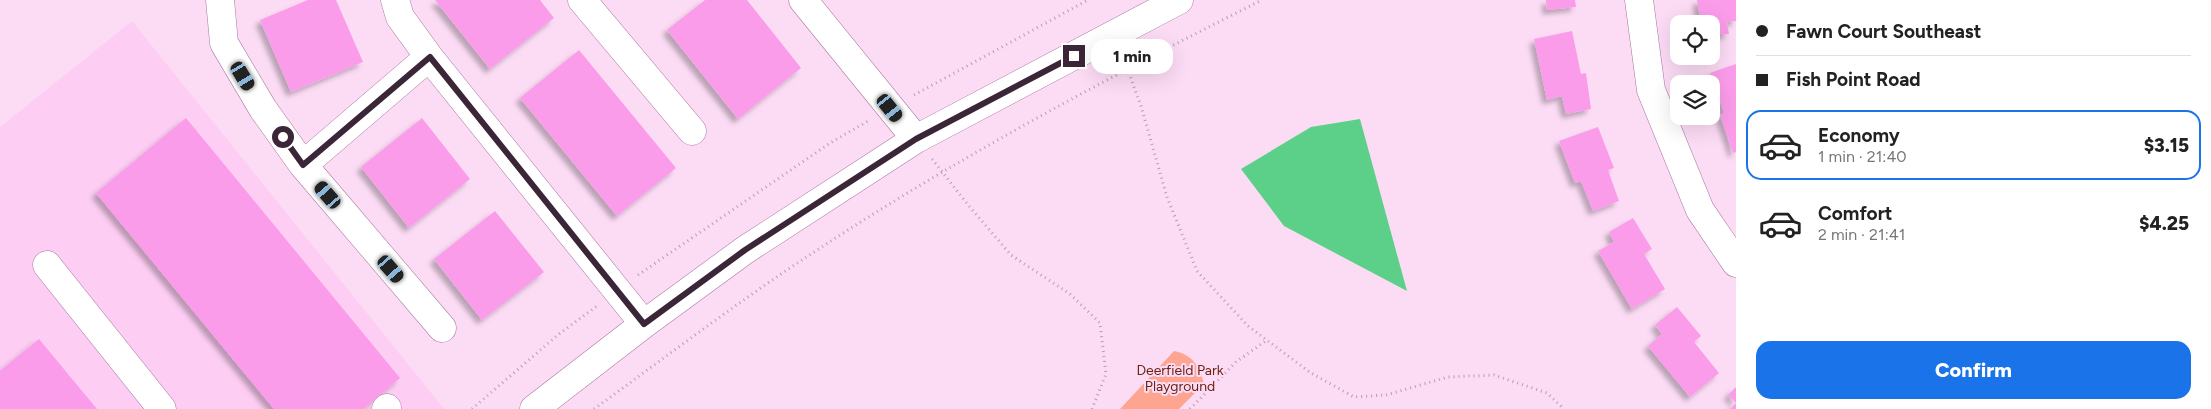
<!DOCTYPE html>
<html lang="en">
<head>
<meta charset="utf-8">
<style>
  :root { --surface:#fff; --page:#f6f6f6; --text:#222; --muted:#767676; --line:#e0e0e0; --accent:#1a73e8 }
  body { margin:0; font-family:Figtree,sans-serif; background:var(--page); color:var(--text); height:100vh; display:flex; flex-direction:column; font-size:19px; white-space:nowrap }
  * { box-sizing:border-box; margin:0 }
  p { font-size:16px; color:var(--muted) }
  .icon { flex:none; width:28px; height:28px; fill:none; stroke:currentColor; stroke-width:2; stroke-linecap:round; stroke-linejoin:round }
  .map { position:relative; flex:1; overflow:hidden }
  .drawer { display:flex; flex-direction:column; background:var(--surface); width:475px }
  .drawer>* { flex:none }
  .hud { display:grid; align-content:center; height:110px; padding:0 20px; background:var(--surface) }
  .tools { position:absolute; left:1670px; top:15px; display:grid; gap:10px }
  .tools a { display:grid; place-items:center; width:50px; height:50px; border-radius:10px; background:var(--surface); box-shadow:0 5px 20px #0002; font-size:25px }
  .end { position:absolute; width:22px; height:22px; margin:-11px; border:6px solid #3b2637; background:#fff; box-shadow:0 0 0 2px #fff }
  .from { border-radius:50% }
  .bubble { position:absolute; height:35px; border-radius:15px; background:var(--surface); box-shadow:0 5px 20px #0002; font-size:16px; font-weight:800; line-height:35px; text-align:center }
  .car { position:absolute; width:15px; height:30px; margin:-15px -8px; border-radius:6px; box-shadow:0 0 4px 1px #0007; background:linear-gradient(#222 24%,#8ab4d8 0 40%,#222 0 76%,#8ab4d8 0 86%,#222 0) }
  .hud b { display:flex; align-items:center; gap:18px; height:48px; font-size:19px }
  .hud b+b { border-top:1px solid var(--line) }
  .hud i { width:12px; height:12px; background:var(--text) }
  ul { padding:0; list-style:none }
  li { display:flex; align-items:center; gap:15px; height:70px; margin:0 10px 8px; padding:0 10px; border:2px solid transparent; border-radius:15px }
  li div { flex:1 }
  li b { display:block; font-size:19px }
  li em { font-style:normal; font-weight:800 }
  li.active { border-color:var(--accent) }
  li>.icon { width:45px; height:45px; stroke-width:1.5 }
  .primary-button { display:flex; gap:10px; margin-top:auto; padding:10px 20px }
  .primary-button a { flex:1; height:58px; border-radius:15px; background:var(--accent); color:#fff; font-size:20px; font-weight:800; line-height:58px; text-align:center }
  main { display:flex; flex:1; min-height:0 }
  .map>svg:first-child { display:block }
  .built { fill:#fdcdf3 }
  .green { fill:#fea591 }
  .water { fill:#5cd088 }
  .building { fill:#fb9cea; filter:url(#shadow) }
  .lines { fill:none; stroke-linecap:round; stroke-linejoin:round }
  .minor-casing { stroke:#a8779e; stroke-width:29 }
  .path { stroke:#b89cb2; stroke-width:3; stroke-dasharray:1 4; stroke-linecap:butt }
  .minor { stroke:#fff; stroke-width:28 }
  .route { stroke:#3b2637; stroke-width:6 }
  .labels { text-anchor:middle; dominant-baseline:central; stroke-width:4; stroke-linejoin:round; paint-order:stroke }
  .park-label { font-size:14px; fill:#6b2213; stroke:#fcdcf5 }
</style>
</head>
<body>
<main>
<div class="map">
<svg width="1736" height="409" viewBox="0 0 1736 409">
  <defs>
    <filter id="shadow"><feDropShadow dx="-4.5" dy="4.5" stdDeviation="2.5" flood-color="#0004"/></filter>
  </defs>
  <rect width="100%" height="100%" fill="#fcdcf5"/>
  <path class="built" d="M132 21 444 409H0V127Z"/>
  <path class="green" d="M1174 351C1194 355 1199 367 1204 384L1179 409H1120Z"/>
  <path class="water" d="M1360 119 1407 291 1284 226 1241 169 1311 127Z"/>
  <path class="building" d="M308 0H336L363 62 291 92 260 20Z
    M435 0H540L554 18 490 69Z
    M705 0H747L801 68 738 119 667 30Z
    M1546 0H1575L1576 7 1547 10Z
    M1697 0H1736V21L1727 22 1729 34 1711 36V24H1701Z
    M1572 31 1581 74 1586 73 1591 109 1566 114 1562 96 1547 100 1534 39Z
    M579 50 676 168 617 216 520 98Z
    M1736 64V152L1733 153 1720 115 1724 113 1710 73Z
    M186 118 400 378 363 409H274L96 193Z
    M422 118 470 179 409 228 361 167Z
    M1598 127 1614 168 1608 170 1619 201 1593 211 1581 181 1575 183 1559 141Z
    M495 211 544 272 482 320 434 259Z
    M1633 218 1652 249 1644 254 1665 289 1632 309 1598 251 1614 242 1609 232Z
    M1677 307 1701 336 1694 342 1719 373 1690 397 1648 346 1662 334 1655 325Z
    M39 339 97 409H0V371Z
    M1736 387V409H1730L1736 403 1728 395Z"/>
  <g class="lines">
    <g class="minor-casing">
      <path id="minor" d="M220 0 224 43 263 109 303 165 442 328
        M395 0 400 17 429 57 644 324
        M582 0 692 131
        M803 0 916 139
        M1639 0 1651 90 1700 210 1736 263
        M303 165 429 57
        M47 265 162 409
        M386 409 387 408
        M534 409 644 324 745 250 916 139 1179 0"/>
    </g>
    <path class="path" d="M1127 68 1141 106 1167 197 1197 271 1248 326 1311 373 1354 397 1386 395 1448 377 1494 375 1547 393 1564 409
      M914 95 1088 0
      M932 159 969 206 1011 255 1070 294 1100 323 1106 374 1092 409
      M638 275 830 143 870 120
      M472 409 559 334 597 306
      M594 409C663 359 731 307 802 260 949 162 1105 79 1262 0
      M1190 409 1236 362 1267 340"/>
    <use href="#minor" class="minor"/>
  </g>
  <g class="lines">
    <path class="route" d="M283 137 303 165 430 57 644 324 745 250 916 139 1074 56"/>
  </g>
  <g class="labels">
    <g class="park-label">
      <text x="1180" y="370">Deerfield Park<tspan x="1180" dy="16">Playground</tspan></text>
    </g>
  </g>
</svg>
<div class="tools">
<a><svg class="icon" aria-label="locate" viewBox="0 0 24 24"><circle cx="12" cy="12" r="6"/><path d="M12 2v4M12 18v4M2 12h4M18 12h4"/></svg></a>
<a><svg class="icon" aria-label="layers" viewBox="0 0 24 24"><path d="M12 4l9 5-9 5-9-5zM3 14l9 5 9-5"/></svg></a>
</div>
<i class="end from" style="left:283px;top:137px"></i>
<i class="end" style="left:1074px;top:56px"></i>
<div class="bubble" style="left:1091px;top:39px;width:82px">1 min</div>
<i class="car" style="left:243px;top:76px;rotate:149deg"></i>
<i class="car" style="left:890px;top:108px;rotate:141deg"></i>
<i class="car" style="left:328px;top:195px;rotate:319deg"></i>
<i class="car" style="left:391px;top:269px;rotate:139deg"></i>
</div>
<section class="drawer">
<div class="hud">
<b><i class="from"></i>Fawn Court Southeast</b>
<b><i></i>Fish Point Road</b>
</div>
<ul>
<li class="active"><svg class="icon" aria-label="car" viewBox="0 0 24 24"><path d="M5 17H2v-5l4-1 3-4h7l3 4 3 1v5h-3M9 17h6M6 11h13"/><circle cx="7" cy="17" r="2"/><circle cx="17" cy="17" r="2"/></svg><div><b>Economy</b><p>1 min · 21:40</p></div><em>$3.15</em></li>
<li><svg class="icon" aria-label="car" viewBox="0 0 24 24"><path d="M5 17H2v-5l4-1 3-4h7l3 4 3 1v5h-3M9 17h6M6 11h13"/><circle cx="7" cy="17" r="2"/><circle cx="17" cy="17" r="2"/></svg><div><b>Comfort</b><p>2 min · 21:41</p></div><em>$4.25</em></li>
</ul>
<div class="primary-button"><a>Confirm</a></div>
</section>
</main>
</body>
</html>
